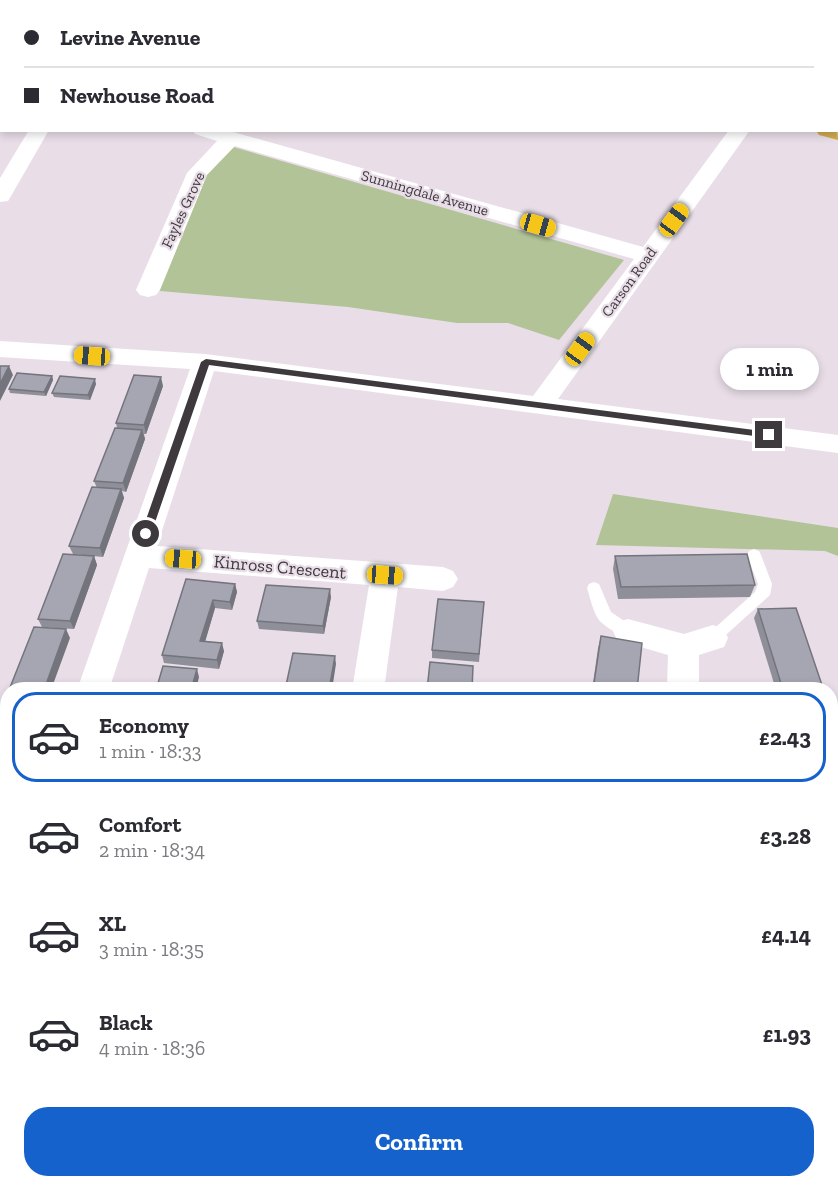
<!DOCTYPE html>
<html lang="en">
<head>
<meta charset="utf-8">
<style>
  :root { --surface:#fff; --page:#f7f7f7; --text:#2b2b33; --muted:#7c7c81; --line:#e1e1e2; --accent:#1662cc }
  body { margin:0; font-family:"Zilla Slab",serif; background:var(--page); color:var(--text); height:100vh; display:flex; flex-direction:column; font-size:22px; white-space:nowrap }
  * { box-sizing:border-box; margin:0 }
  p { font-size:20px; color:var(--muted) }
  .icon { flex:none; width:33px; height:33px; fill:none; stroke:currentColor; stroke-width:2; stroke-linecap:round; stroke-linejoin:round }
  .map { position:relative; flex:1; overflow:hidden }
  .side { position:absolute; left:0px; top:682px; width:838px; height:506px; display:flex; flex-direction:column; background:var(--surface); border-radius:24px 24px 0 0; box-shadow:0 3px 9px #0003 }
  .side>* { flex:none }
  .guide { position:absolute; left:0px; top:0px; width:838px; height:132px; box-shadow:0 3px 9px #0003; display:grid; align-content:center; height:132px; padding:0 24px; background:var(--surface) }
  .end { position:absolute; width:27px; height:27px; margin:-14px; border:8px solid #3d393d; background:#fff; box-shadow:0 0 0 3px #fff }
  .from { border-radius:50% }
  .bubble { position:absolute; height:42px; border-radius:21px; background:var(--surface); box-shadow:0 3px 9px #0003; font-size:20px; font-weight:700; line-height:42px; text-align:center }
  .car { position:absolute; width:18px; height:36px; margin:-18px -9px; border-radius:8px; box-shadow:0 0 4px 2px #0007; background:linear-gradient(#f5c518 24%,#345 0 40%,#f5c518 0 76%,#345 0 86%,#f5c518 0) }
  .guide b { display:flex; align-items:center; gap:21px; height:57px; font-size:22px }
  .guide b+b { border-top:2px solid var(--line) }
  .guide i { width:15px; height:15px; background:var(--text) }
  ul { padding:10px 0 0; list-style:none }
  li { display:flex; align-items:center; gap:18px; height:90px; margin:0 12px 9px; padding:0 12px; border:3px solid transparent; border-radius:24px }
  li div { flex:1 }
  li b { display:block; font-size:22px }
  li em { font-style:normal; font-weight:700 }
  li.selected { border-color:var(--accent) }
  li>.icon { width:54px; height:54px; stroke-width:1.5 }
  .button { display:flex; gap:12px; margin-top:auto; padding:12px 24px }
  .button a { flex:1; height:69px; border-radius:24px; background:var(--accent); color:#fff; font-size:24px; font-weight:700; line-height:69px; text-align:center }
  .map>svg:first-child { display:block }
  .green { fill:#b1c397 }
  .lines { fill:none; stroke-linecap:round; stroke-linejoin:round }
  .lane { fill:#fff; fill-rule:evenodd }
  .street { fill:#fff; fill-rule:evenodd }
  .secondary { fill:#fff; fill-rule:evenodd }
  .highway { fill:#d2aa4e; fill-rule:evenodd }
  .wall { fill:#8e8f99 }
  .shaded-wall { fill:#74747d }
  .building { fill:#a5a6b2; stroke:#74747d; stroke-width:1.5 }
  .route { fill:#3d393d }
  .labels { text-anchor:middle; dominant-baseline:central; stroke-width:4.5; stroke-linejoin:round; paint-order:stroke }
  .far-street-label { font-size:15px; fill:#3d393d; stroke:#e9dee8 }
  .street-label { font-size:18px; fill:#3d393d; stroke:#e9dee8 }
</style>
</head>
<body>
<div class="map">
<svg width="838" height="1187" viewBox="0 0 838 1187">
  <rect width="100%" height="100%" fill="#e9dee8"/>
  <path class="green" d="M223 144 624 260 559 340 508 323H457L348 307 148 290 197 173Z
    M613 494 838 528V556L825 551 596 545Z"/>
  <g class="lines">
    <path class="lane" d="M754 549 759 551 761 555 772 584 770 595 718 642 713 644 708 642 705 638 708 634 755 592 758 584 747 555 749 551Z
      M594 582 599 584 611 612 633 627 636 631 633 635C624 639 606 628 599 620 593 612 590 597 587 588L589 584Z"/>
    <path class="street" d="M149 0H167L148 2Z
      M434 0H452L433 2Z
      M812 0H837L838 3 837 4V2Z
      M0 86H2V98H0Z
      M29 130H49L11 196 8 201 0 202V178Z
      M192 130H226L643 247 729 130H750L558 399 838 435V453L214 371 157 546 443 567 453 571 458 579 453 587 443 591 398 587 384 690H352L369 585 149 568 109 690H77L190 369 0 357V341L205 354 533 396 634 259 235 146 207 175 160 290 156 295 148 297 140 295 136 290 187 173 217 141 195 134Z
      M628 619 684 634 713 625 724 629 728 638 724 647 699 655V690H667L668 655 617 640 613 631 617 622Z
      M838 868V907L831 909V870Z
      M8 922V978L0 981V925Z
      M831 929 838 932V978L831 975Z
      M0 1112 8 1114V1156L0 1154Z
      M113 1180H163L165 1187H116Z"/>
    <path class="secondary" d="M838 947V990L831 993V950Z
      M605 1180H654L652 1187H602Z"/>
    <path class="highway" d="M267 0H290L291 2H268Z
      M335 0H359L360 2H336Z
      M837 126 838 140 819 135 816 130H837Z"/>
  </g>
  <path class="wall" d="M52 376 53 380 46 396 10 393 9 389Z
    M96 384 90 400 54 397 52 393Z
    M163 386 146 434H144L145 439 126 492 122 491 124 498 103 557 73 554 69 546 97 488 94 481 117 428 116 423Z
    M94 556 97 565 74 629 42 627 38 619Z
    M615 556 755 585 750 597 618 599 613 569Z
    M186 579 235 584 237 592 232 610 215 608 205 641 224 651 219 669 164 663 162 655Z
    M331 597 324 634 259 629 257 621Z
    M484 602 479 662 432 658V650Z
    M758 609 823 688 822 690H776L754 618Z
    M601 636 637 690H592L598 648Z
    M8 712V802H0V716Z"/>
  <path class="shaded-wall" d="M9 366 13 375 0 401V384Z
    M52 376 53 380 46 396 44 392Z
    M161 377 163 386 146 434 144 425Z
    M95 379 96 384 90 400 88 395Z
    M142 430 145 439 126 492 123 483Z
    M121 489 124 498 103 557 100 548Z
    M94 556 97 565 74 629 70 621Z
    M235 584 237 592 232 610 230 602Z
    M330 589 331 597 324 634 323 626Z
    M213 600 215 608 203 649 200 641Z
    M66 629 70 638 51 690H44Z
    M222 643 224 651 219 669 217 660Z
    M335 656 336 664 332 690H329Z
    M197 669 199 677 196 690H191Z
    M838 779V784L831 787V781Z
    M2 808 6 816 0 833V813Z"/>
  <path class="building" d="M0 366H9L0 384Z
    M17 373 52 376 44 392 9 389Z
    M134 375 161 377 144 425 116 423Z
    M60 376 95 379 88 395 52 393Z
    M115 428 142 430 123 483 94 481Z
    M92 487 121 489 100 548 69 546Z
    M63 554 94 556 70 621 38 619Z
    M747 554 755 585 621 587 615 556Z
    M186 579 235 584 230 602 213 600 200 641 222 643 217 660 162 655Z
    M266 585 330 589 323 626 257 621Z
    M438 599 484 602 479 654 432 650Z
    M796 608 823 688 783 690 758 609Z
    M34 627 66 629 44 690H9Z
    M601 636 642 643 637 690H593Z
    M293 653 335 656 329 690H285Z
    M430 662 473 666 472 690H427Z
    M163 666 197 669 191 690H156Z
    M2 711 8 712V792L6 795H0V716Z
    M838 730V779L831 781V733Z
    M371 1180H456L457 1185 443 1187H371Z"/>
  <path class="route" d="M206 359 769 432 774 435 769 438 209 365 151 534 146 538 143 536 141 534 201 362Z"/>
  <g class="labels">
    <g class="far-street-label">
      <text transform="translate(425 193) rotate(16)">Sunningdale Avenue</text>
      <text transform="translate(183 210) rotate(-65)">Fayles Grove</text>
      <text transform="translate(629 282) rotate(-54)">Carson Road</text>
    </g>
    <g class="street-label">
      <text transform="translate(280 567) rotate(5)">Kinross Crescent</text>
    </g>
  </g>
</svg>
<i class="end from" style="left:146px;top:534px"></i>
<i class="end" style="left:769px;top:435px"></i>
<div class="bubble" style="left:720px;top:348px;width:99px">1 min</div>
<i class="car" style="left:674px;top:220px;rotate:36deg"></i>
<i class="car" style="left:538px;top:225px;rotate:106deg"></i>
<i class="car" style="left:580px;top:349px;rotate:36deg"></i>
<i class="car" style="left:92px;top:356px;rotate:274deg"></i>
<i class="car" style="left:183px;top:559px;rotate:274deg"></i>
<i class="car" style="left:385px;top:575px;rotate:94deg"></i>
<div class="guide">
<b><i class="from"></i>Levine Avenue</b>
<b><i></i>Newhouse Road</b>
</div>
<section class="side">
<ul>
<li class="selected"><svg class="icon" aria-label="car" viewBox="0 0 24 24"><path d="M5 17H2v-5l4-1 3-4h7l3 4 3 1v5h-3M9 17h6M6 11h13"/><circle cx="7" cy="17" r="2"/><circle cx="17" cy="17" r="2"/></svg><div><b>Economy</b><p>1 min · 18:33</p></div><em>£2.43</em></li>
<li><svg class="icon" aria-label="car" viewBox="0 0 24 24"><path d="M5 17H2v-5l4-1 3-4h7l3 4 3 1v5h-3M9 17h6M6 11h13"/><circle cx="7" cy="17" r="2"/><circle cx="17" cy="17" r="2"/></svg><div><b>Comfort</b><p>2 min · 18:34</p></div><em>£3.28</em></li>
<li><svg class="icon" aria-label="car" viewBox="0 0 24 24"><path d="M5 17H2v-5l4-1 3-4h7l3 4 3 1v5h-3M9 17h6M6 11h13"/><circle cx="7" cy="17" r="2"/><circle cx="17" cy="17" r="2"/></svg><div><b>XL</b><p>3 min · 18:35</p></div><em>£4.14</em></li>
<li><svg class="icon" aria-label="car" viewBox="0 0 24 24"><path d="M5 17H2v-5l4-1 3-4h7l3 4 3 1v5h-3M9 17h6M6 11h13"/><circle cx="7" cy="17" r="2"/><circle cx="17" cy="17" r="2"/></svg><div><b>Black</b><p>4 min · 18:36</p></div><em>£1.93</em></li>
</ul>
<div class="button"><a>Confirm</a></div>
</section>
</div>
</body>
</html>
